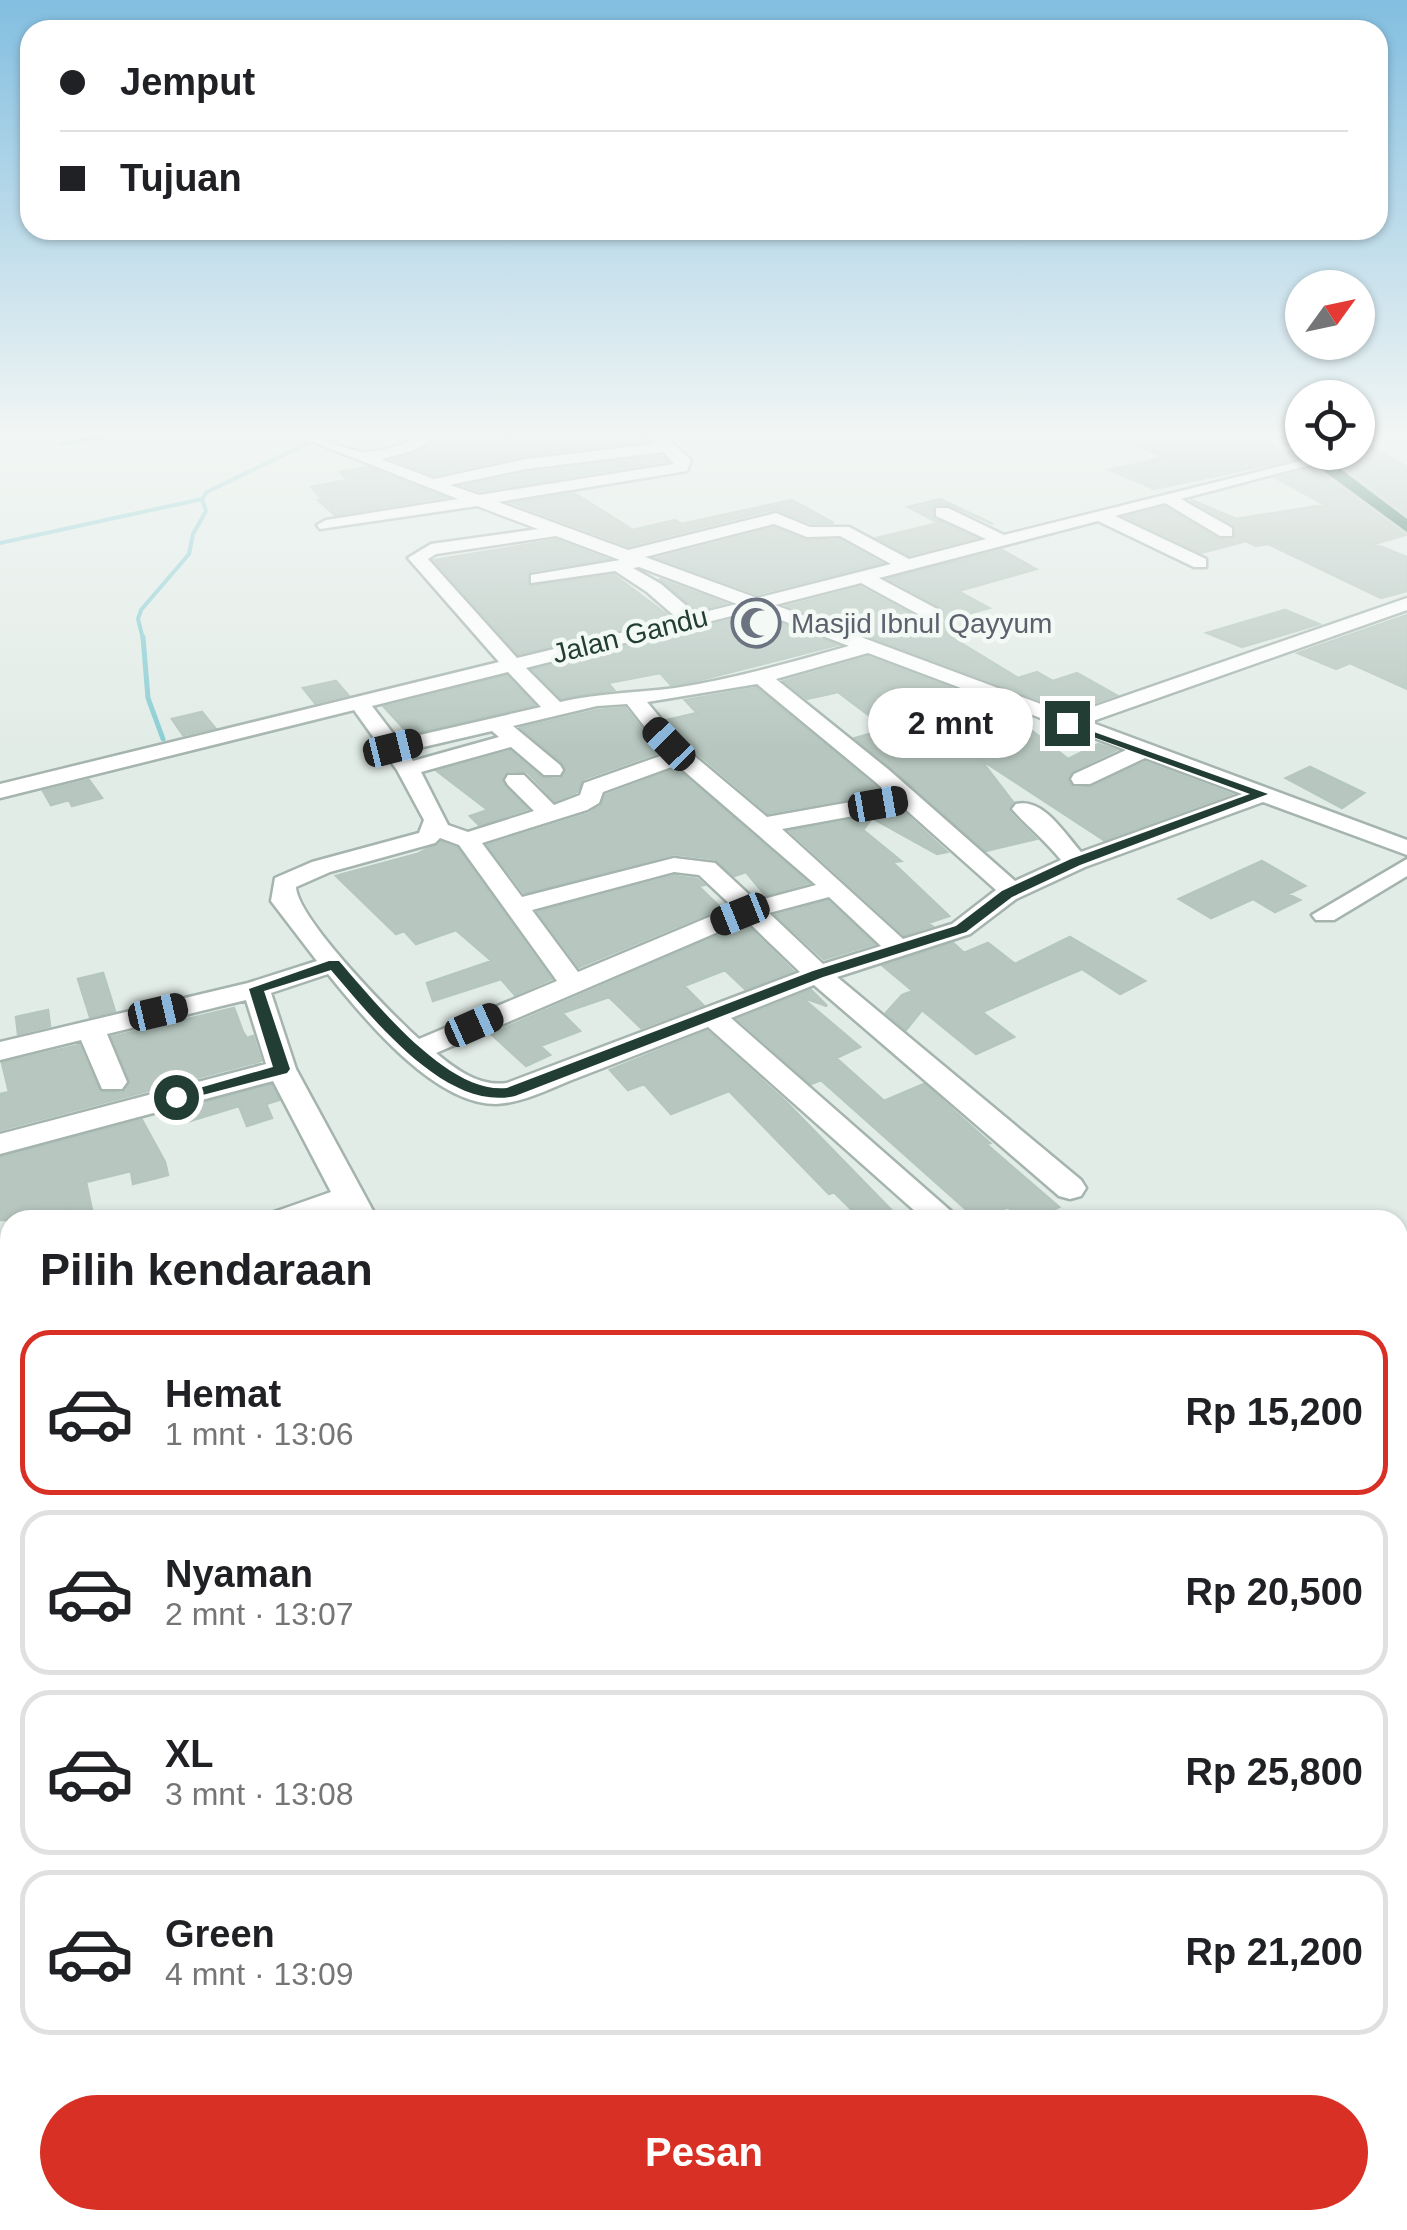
<!DOCTYPE html>
<html lang="id">
<head>
<meta charset="utf-8">
<style>
  :root { --surface:#fff; --page:#f6f6f6; --text:#202124; --muted:#757577; --line:#e0e0e0; --accent:#d93025 }
  body { margin:0; font-family:Arial,sans-serif; background:var(--page); color:var(--text); height:100vh; display:flex; flex-direction:column; font-size:38px; white-space:nowrap }
  * { box-sizing:border-box; margin:0 }
  p { font-size:32px; color:var(--muted) }
  .icon { flex:none; width:55px; height:55px; fill:none; stroke:currentColor; stroke-width:2; stroke-linecap:round; stroke-linejoin:round }
  .map { position:relative; flex:1; overflow:hidden }
  .panel { position:absolute; left:0px; top:1210px; width:1408px; height:1020px; display:flex; flex-direction:column; background:var(--surface); border-radius:30px 30px 0 0; box-shadow:0 2px 8px #0004 }
  .panel>* { flex:none }
  .guide { position:absolute; left:20px; top:20px; width:1368px; height:220px; border-radius:30px; box-shadow:0 2px 8px #0004; display:grid; align-content:center; height:220px; padding:0 40px; background:var(--surface) }
  .needle { width:65px; rotate:57deg }
  .tools { position:absolute; left:1285px; top:270px; display:grid; gap:20px }
  .tools a { display:grid; place-items:center; width:90px; height:90px; border-radius:50%; background:var(--surface); box-shadow:0 2px 8px #0004; font-size:50px }
  .end { position:absolute; width:45px; height:45px; margin:-22px; border:12px solid #223e34; background:#fff; box-shadow:0 0 0 5px #fff }
  .from { border-radius:50% }
  .bubble { position:absolute; height:70px; border-radius:35px; background:var(--surface); box-shadow:0 2px 8px #0004; font-size:32px; font-weight:800; line-height:70px; text-align:center }
  .car { position:absolute; width:30px; height:60px; margin:-30px -15px; border-radius:12px; box-shadow:0 0 8px 2px #0007; background:linear-gradient(#222 24%,#8ab4d8 0 40%,#222 0 76%,#8ab4d8 0 86%,#222 0) }
  .guide b { display:flex; align-items:center; gap:35px; height:95px; font-size:38px }
  .guide b+b { border-top:2px solid var(--line) }
  .guide i { width:25px; height:25px; background:var(--text) }
  ul { padding:0; list-style:none }
  li { display:flex; align-items:center; gap:30px; height:165px; margin:0 20px 15px; padding:0 20px; border:5px solid var(--line); border-radius:30px }
  li div { flex:1 }
  li b { display:block; font-size:38px }
  li em { font-style:normal; font-weight:800 }
  li.on { border-color:var(--accent) }
  li>.icon { width:90px; height:90px; stroke-width:1.5 }
  h2 { padding:0 40px; font-size:45px; line-height:120px }
  .button { display:flex; gap:20px; margin-top:auto; padding:20px 40px }
  .button a { flex:1; height:115px; border-radius:60px; background:var(--accent); color:#fff; font-size:40px; font-weight:800; line-height:115px; text-align:center }
  .map>svg:first-child { display:block }
  .lines { fill:none; stroke-linecap:round; stroke-linejoin:round }
  .stream-far1 { stroke:#89cdd3; stroke-width:4 }
  .stream { stroke:#89cdd3; stroke-width:5 }
  .building { fill:#b7c7c0; stroke:#b4c6bd; stroke-width:2.5 }
  .street-casing { stroke:#a5b4ae; stroke-width:5 }
  .highway-casing { stroke:#c1c9c6; stroke-width:5 }
  .street { fill:#fff; fill-rule:evenodd }
  .highway { fill:#2d6b59; fill-rule:evenodd }
  .route { fill:#223e34 }
  .labels { text-anchor:middle; dominant-baseline:central; stroke-width:9; stroke-linejoin:round; paint-order:stroke }
  .far-worship-label { font-size:28px; fill:#5b616d; stroke:#f3f9f5; text-anchor:start }
  .far-street-label { font-size:28px; fill:#223e34; stroke:#f3f9f5 }
</style>
</head>
<body>
<div class="map">
<svg width="1407" height="2230" viewBox="0 0 1407 2230">
  <rect width="100%" height="100%" fill="#e2ece7"/>
  <g class="lines">
    <path class="stream-far1" d="M60 444 104 437
      M0 543 202 499 207 492 321 437
      M143 639 138 619 141 610 189 554 193 534 206 511 202 499"/>
    <path class="stream" d="M143 637 148 698 163 739"/>
  </g>
  <path class="building" d="M447 437H645L648 441 525 455 434 475 394 460Z
    M1178 437H1261L1280 452H1298L1300 458 1154 489 1110 470 1164 457 1138 446Z
    M1358 439 1407 467V514L1325 452H1358Z
    M662 456 667 461 480 491 464 486 527 473Z
    M367 467 444 497 335 515 318 500 322 499 311 487 347 480 340 472Z
    M1313 468 1405 535 1374 544 1407 557V591L1381 598 1268 544 1256 546 1246 541 1201 553 1126 517 1164 507 1218 539 1232 540 1236 536 1234 525 1191 500 1236 519 1325 505 1276 478Z
    M574 493 633 530 675 520 682 524 792 500 834 523H811L775 509 628 546 513 503Z
    M940 499 993 524 950 505 936 504 932 508 934 519 975 538 909 555 877 538 939 523 908 507Z
    M774 528 806 540H839L881 563 757 594 658 558Z
    M556 540 606 559 530 571 529 586 614 575 670 617 518 654 434 560Z
    M1002 550 1036 569 958 591 989 608 945 620 943 608 889 579Z
    M659 579 724 603 697 610Z
    M860 587 925 622H942L957 632 946 634 1018 678 1037 672 1053 681 1077 673 1116 695 1073 710 1061 703 1053 705 788 606Z
    M1285 610 1319 624 1242 647 1207 633Z
    M755 614 837 645 696 681 671 685 660 673 608 683 614 690 561 698 533 670Z
    M1407 615V689L1350 663 1336 669 1298 653Z
    M868 657 1020 714 1013 716 1068 759 1098 744 1116 750 1072 771 1068 781 1074 788 1092 787 1145 762 1231 794 1104 840 980 759 1013 802 1009 812 1036 839 986 851 855 738 887 729 838 692 807 699 784 681Z
    M507 676 534 705 409 734 384 707Z
    M336 681 348 695 315 703 303 688Z
    M756 688 871 783 882 793 768 813 689 746 667 720 697 713 685 700Z
    M625 708 660 752 583 779 577 792 555 801 527 772 508 771 502 782 527 809 479 825 470 816 488 810 437 771 510 751 542 778 560 779 566 772 563 763 521 728 598 710Z
    M202 712 215 728 183 735 172 719Z
    M1310 767 1364 793 1342 808 1286 778Z
    M676 769 808 883 765 895 746 872 734 876 715 859 674 854 524 893 488 845 588 814 601 806 606 795Z
    M89 780 102 798 72 806 69 800 51 805 43 791Z
    M902 811 947 852 937 854 872 818 863 830 901 861 892 862 949 916 928 923 932 926 904 935 790 831Z
    M441 842 457 848 551 979 515 995 501 979 433 1001 427 983 492 961 456 930 416 944 404 931 396 934 336 876 417 854Z
    M1262 861 1305 886 1288 894 1300 900 1275 912 1253 899 1211 918 1179 899Z
    M674 876 697 879 704 885 698 886 721 908 579 967 538 912Z
    M828 901 874 944 824 959 776 915Z
    M745 924 793 971 745 989 725 970 684 986 703 1005 641 1028 609 997 562 1013 580 1031 540 1046 550 1055 526 1066 491 1034Z
    M1070 937 1145 981 1120 994 1082 969 982 1012 1014 1037 976 1054 922 1010 906 1030 886 1013 902 995 913 991 883 966 953 943 964 953 988 943 1015 964Z
    M103 973 115 1011 90 1017 78 979Z
    M811 990 827 1006 801 997 860 1047 836 1058 884 1101 924 1084 990 1143 986 1144 1059 1207 1033 1220H1022L1008 1207 978 1220 821 1080 811 1084 738 1019Z
    M234 1008 243 1032 247 1038 253 1036 261 1061 0 1130V1094L9 1092 2 1063 79 1045 99 1090 122 1093 130 1081 112 1037Z
    M48 1010 50 1026 18 1034 16 1017Z
    M707 1031 786 1102 901 1220H862L834 1192 829 1194 729 1091 671 1114 644 1084 628 1090 610 1070Z
    M271 1085 279 1100 266 1104 272 1118 247 1126 239 1106 190 1121 185 1108Z
    M142 1120 165 1162 168 1175 133 1184 131 1171 86 1182 94 1220H72L70 1209 37 1220H0V1157Z"/>
  <g class="lines">
    <g class="street-casing">
      <path id="street" d="M301 437C326 437 353 454 369 452 395 450 410 437 437 437L412 451 381 459 434 479 526 459 655 444 649 437H665L691 460 687 471 498 502 628 550 776 513 810 527H849L909 559 986 539 936 516V508H948L1004 535 1321 456V462L1181 499 1232 528V536H1220L1165 503 1115 516 1206 559V567H1194L1098 521 879 578 941 611V619H927L861 583 775 605 1070 715 1407 598V610L1090 722 1407 840V855L1263 802 1085 867 1016 899 970 934 837 977 1081 1180 1086 1188 1081 1196 1070 1199 1059 1196 814 985 731 1018 961 1220H925L708 1027C664 1044 621 1061 577 1078 553 1087 524 1103 496 1104 433 1104 365 1019 328 974L271 993 296 1069 378 1220H346L342 1212 319 1220H269L274 1212 331 1192 273 1081 0 1154V1134L266 1064 246 1000 107 1034 127 1082 122 1089H102L81 1040 0 1060V1042L248 983 317 961 271 901 275 878 312 862 419 833 424 820 397 770 354 710 0 798V784L499 662 408 558 431 544 538 529 477 506 320 529 317 525 326 520 458 499ZM664 452 674 464 479 495 450 485 526 469ZM774 524 807 537 840 536 891 564 757 598 645 557ZM556 536 620 560 531 575V583L615 571 647 592 678 619 517 658 428 559 436 554ZM639 567 737 604 696 614 661 584 633 568ZM755 610 849 646C792 662 734 679 675 688 636 693 599 693 560 702L526 668ZM868 653 1126 750 1074 774 1071 779 1074 784H1090L1145 758 1242 794 1081 852C1065 834 1043 797 1016 804L1012 809C1027 826 1046 841 1061 860L1015 881 889 770 776 679ZM508 672 541 707 398 740 372 706ZM757 684 873 780 890 795 767 817 686 749 647 702ZM627 704 666 754 584 783 580 795 554 805 524 775H508L505 780 508 785 534 811 468 832 448 825 421 772 511 747 544 775H560L563 770 560 765 513 726 597 706ZM492 731 499 737 413 761 406 751ZM677 765 816 885 756 901 715 863 674 858 522 897 482 843 587 810 599 803 603 792ZM903 807 996 890 952 924 903 939 782 829ZM440 838 459 845 557 981 419 1039C392 1015 297 918 296 887L330 872 435 843ZM674 872 699 875 733 907 578 972 532 910ZM829 897 881 946 823 964 769 913ZM746 920 800 972 507 1083C480 1087 456 1070 436 1053Z
        M1284 437H1302V443H1285Z
        M1407 859V876L1334 920H1316L1312 915Z
        M10 1303V1329L0 1332V1306Z
        M0 1451 10 1455V1527L0 1524Z
        M1407 1515V1549L1398 1552V1518Z
        M10 1939V1987L0 1990V1942Z"/>
    </g>
    <g class="highway-casing">
      <path id="highway" d="M1302 449V452H1318L1407 519V532L1302 455Z"/>
    </g>
    <use href="#street" class="street"/>
    <use href="#highway" class="highway"/>
  </g>
  <linearGradient id="sky" x2="0" y2="1"><stop stop-color="#82bee0"/><stop offset="0.58" stop-color="#f2f6f4"/><stop offset="1" stop-color="#f2f6f4" stop-opacity="0"/></linearGradient>
  <rect width="1407" height="749" fill="url(#sky)"/>
  <path class="route" d="M1063 721 1268 794 1080 865 1012 897 966 932 823 977 515 1096C445 1112 372 1017 331 970L264 991 290 1069 287 1073 176 1102 168 1097 273 1067 249 989 329 961H339C375 1002 448 1095 507 1088L813 971 956 926 1002 891 1071 859 1250 794 1063 726Z"/>
  <defs>
    <g id="mosque-ring" transform="scale(2.5)"><circle r="9.5" fill="#f3f9f5" stroke="#6b7280" stroke-width="1.5"/><path d="M3.5-4.9A6 6 0 1 0 3.5 4.9A5 5 0 1 1 3.5-4.9Z" fill="#6b7280"/></g>
  </defs>
  <g fill-rule="evenodd">
    <use href="#mosque-ring" x="756" y="623"/>
  </g>
  <g class="labels">
    <g class="far-worship-label">
      <text x="791" y="623">Masjid Ibnul Qayyum</text>
    </g>
    <g class="far-street-label">
      <text transform="translate(630 635) rotate(-14)">Jalan Gandu</text>
    </g>
  </g>
</svg>
<div class="tools">
<a><svg class="needle" viewBox="-14 -14 28 28"><path d="M0-13l5 13h-10z" fill="#e53935"/><path d="M0 13l5-13h-10z" fill="#757577"/></svg></a>
<a><svg class="icon" aria-label="locate" viewBox="0 0 24 24"><circle cx="12" cy="12" r="6"/><path d="M12 2v4M12 18v4M2 12h4M18 12h4"/></svg></a>
</div>
<i class="end from" style="left:176px;top:1097px"></i>
<i class="end" style="left:1067px;top:723px"></i>
<div class="bubble" style="left:868px;top:688px;width:165px">2 mnt</div>
<i class="car" style="left:669px;top:744px;rotate:316deg"></i>
<i class="car" style="left:393px;top:748px;rotate:76deg"></i>
<i class="car" style="left:878px;top:804px;rotate:80deg"></i>
<i class="car" style="left:740px;top:914px;rotate:248deg"></i>
<i class="car" style="left:158px;top:1012px;rotate:77deg"></i>
<i class="car" style="left:474px;top:1025px;rotate:66deg"></i>
<div class="guide">
<b><i class="from"></i>Jemput</b>
<b><i></i>Tujuan</b>
</div>
<section class="panel">
<h2>Pilih kendaraan</h2>
<ul>
<li class="on"><svg class="icon" aria-label="car" viewBox="0 0 24 24"><path d="M5 17H2v-5l4-1 3-4h7l3 4 3 1v5h-3M9 17h6M6 11h13"/><circle cx="7" cy="17" r="2"/><circle cx="17" cy="17" r="2"/></svg><div><b>Hemat</b><p>1 mnt · 13:06</p></div><em>Rp 15,200</em></li>
<li><svg class="icon" aria-label="car" viewBox="0 0 24 24"><path d="M5 17H2v-5l4-1 3-4h7l3 4 3 1v5h-3M9 17h6M6 11h13"/><circle cx="7" cy="17" r="2"/><circle cx="17" cy="17" r="2"/></svg><div><b>Nyaman</b><p>2 mnt · 13:07</p></div><em>Rp 20,500</em></li>
<li><svg class="icon" aria-label="car" viewBox="0 0 24 24"><path d="M5 17H2v-5l4-1 3-4h7l3 4 3 1v5h-3M9 17h6M6 11h13"/><circle cx="7" cy="17" r="2"/><circle cx="17" cy="17" r="2"/></svg><div><b>XL</b><p>3 mnt · 13:08</p></div><em>Rp 25,800</em></li>
<li><svg class="icon" aria-label="car" viewBox="0 0 24 24"><path d="M5 17H2v-5l4-1 3-4h7l3 4 3 1v5h-3M9 17h6M6 11h13"/><circle cx="7" cy="17" r="2"/><circle cx="17" cy="17" r="2"/></svg><div><b>Green</b><p>4 mnt · 13:09</p></div><em>Rp 21,200</em></li>
</ul>
<div class="button"><a>Pesan</a></div>
</section>
</div>
</body>
</html>
